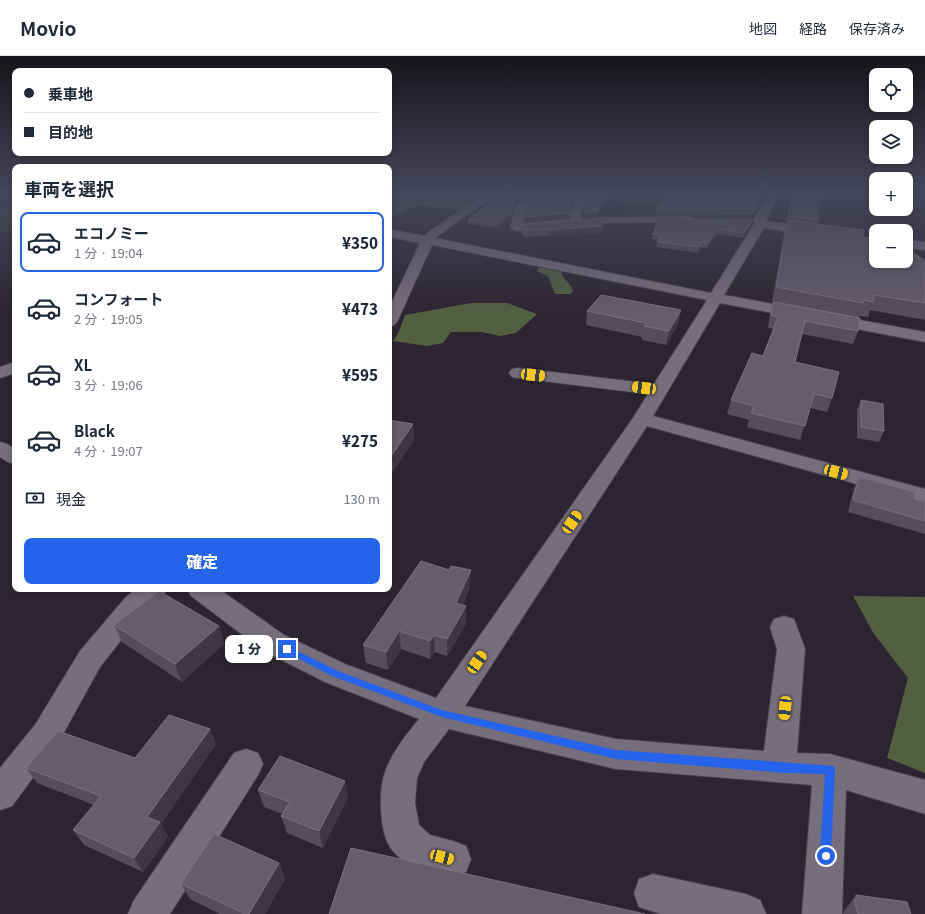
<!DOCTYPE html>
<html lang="ja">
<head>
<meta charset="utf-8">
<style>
  :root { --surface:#fff; --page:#f2f2f3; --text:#1f2937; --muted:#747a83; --line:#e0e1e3; --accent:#2563eb }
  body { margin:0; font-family:Georgia,"Noto Sans JP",serif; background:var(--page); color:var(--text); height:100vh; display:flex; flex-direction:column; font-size:15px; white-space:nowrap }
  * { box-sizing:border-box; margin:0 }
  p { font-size:13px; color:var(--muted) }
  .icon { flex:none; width:22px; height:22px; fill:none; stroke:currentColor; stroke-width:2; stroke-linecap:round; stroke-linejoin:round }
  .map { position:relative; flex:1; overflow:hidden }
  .panel { position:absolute; left:12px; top:108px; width:380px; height:428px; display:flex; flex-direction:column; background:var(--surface); border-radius:8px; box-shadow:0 2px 6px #0003 }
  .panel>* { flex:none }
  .hud { position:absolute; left:12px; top:12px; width:380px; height:88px; border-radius:8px; box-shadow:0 2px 6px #0003; display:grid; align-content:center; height:88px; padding:0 12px; background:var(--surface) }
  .fabs { position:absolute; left:869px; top:12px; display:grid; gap:8px }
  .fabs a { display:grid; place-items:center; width:44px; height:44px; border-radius:8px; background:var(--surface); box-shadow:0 2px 6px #0003; font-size:20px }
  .end { position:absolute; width:18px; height:18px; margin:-9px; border:5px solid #2563eb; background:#fff; box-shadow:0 0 0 2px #fff }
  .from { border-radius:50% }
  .bubble { position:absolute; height:28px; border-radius:8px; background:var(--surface); box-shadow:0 2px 6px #0003; font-size:13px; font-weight:800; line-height:28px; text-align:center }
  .car { position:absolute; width:12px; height:24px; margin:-12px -6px; border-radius:5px; box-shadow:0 0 3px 1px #0007; background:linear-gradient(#f5c518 24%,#345 0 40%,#f5c518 0 76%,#345 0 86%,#f5c518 0) }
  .hud b { display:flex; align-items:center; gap:14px; height:38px; font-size:15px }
  .hud b+b { border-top:1px solid var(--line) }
  .hud i { width:10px; height:10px; background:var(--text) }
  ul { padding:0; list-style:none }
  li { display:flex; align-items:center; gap:12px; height:60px; margin:0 8px 6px; padding:0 4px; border:2px solid transparent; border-radius:8px }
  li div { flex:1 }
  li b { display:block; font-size:15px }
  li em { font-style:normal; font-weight:800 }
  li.current { border-color:var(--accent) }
  li>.icon { width:36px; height:36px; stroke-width:1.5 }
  h2 { padding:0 12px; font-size:18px; line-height:48px }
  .pay { display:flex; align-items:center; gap:10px; height:44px; padding:0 12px; font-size:15px }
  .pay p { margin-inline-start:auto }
  .action { display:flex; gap:8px; margin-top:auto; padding:8px 12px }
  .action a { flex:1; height:46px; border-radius:8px; background:var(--accent); color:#fff; font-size:16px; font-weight:800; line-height:46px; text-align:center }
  header { display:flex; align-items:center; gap:24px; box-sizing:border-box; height:56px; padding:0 20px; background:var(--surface); border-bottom:1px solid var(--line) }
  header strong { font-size:19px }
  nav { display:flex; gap:22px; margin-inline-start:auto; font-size:14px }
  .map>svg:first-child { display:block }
  .green { fill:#364029 }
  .forest { fill:#535f41 }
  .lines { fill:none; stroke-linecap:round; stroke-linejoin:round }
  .minor-casing { stroke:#46404b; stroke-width:2 }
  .minor { fill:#766e7c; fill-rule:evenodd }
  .wall { fill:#554d5b }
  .shaded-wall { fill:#3e3644 }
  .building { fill:#645d6a; stroke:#78717e }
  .route { fill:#2563eb }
</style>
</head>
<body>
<header>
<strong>Movio</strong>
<nav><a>地図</a><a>経路</a><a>保存済み</a></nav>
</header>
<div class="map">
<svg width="925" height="858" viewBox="0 0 925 858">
  <rect width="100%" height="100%" fill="#2c2531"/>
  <path class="green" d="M615 138H679L680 143 731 163 668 162 654 149 613 145Z
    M15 149V173L0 177V153Z"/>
  <path class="forest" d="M389 138H480L461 154 415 149 389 163Z
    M547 211 560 214C562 222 570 227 573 234L571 238H555L548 220 537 215 539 212Z
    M471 247H507L537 258 516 277 500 280 482 276H451L443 287 427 290 393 285C400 277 401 268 405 259Z
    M853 540 925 541V717L887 702 908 622 874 578Z"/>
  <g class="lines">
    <g class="minor-casing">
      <path id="minor" d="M484 138H496L435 182 711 237 754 168V163L769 138H779L766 165 814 171 818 172 820 175 818 178 814 179 764 172 724 239 925 276V286L720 247 653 360 925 433V447L647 370 465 650 616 683 764 695 777 593 770 571 774 563 784 560 794 563 805 593 797 697 830 698 925 724V758L846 734 842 858H802L812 729 616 713 449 673 424 706 417 722 415 747 419 769 430 779 453 785 466 790 471 803 466 816C462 818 456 821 452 821 443 821 434 816 425 814 412 811 398 803 390 791 380 776 379 740 383 723 388 701 406 679 419 663L325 626 264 595 191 540 187 533H219L284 579 345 608 436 642 633 362 648 338 518 322 512 321 509 317 512 313 518 312 654 328 707 244 432 189 397 266 394 269 389 271V252L420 187 389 181V173L425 180 427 177Z
        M578 138H588L581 159 582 163 609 161 688 160 692 161 694 163 692 165 688 166 609 167 516 175 512 173 510 171 517 148 522 145 527 148 523 167 571 163 569 159Z
        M906 184 925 186V194L906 192Z
        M15 306V317L0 322V311Z
        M0 386 7 388 15 393V408L8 406 0 401Z
        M136 533H167L163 540 144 555 100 611 57 689 12 750 0 754V712L35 669 80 595 126 541Z
        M246 693 258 697 263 708 258 719 170 858H128L134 844 234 697Z
        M653 818 746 838 760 844 766 858H661L639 851 634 837 639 823Z"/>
    </g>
    <use href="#minor" class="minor"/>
  </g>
  <path class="wall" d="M493 138H577L569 156V162L525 165 528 147 521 144 516 148 511 162 510 160 498 172 468 168V164L488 148H486V144Z
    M791 138H855L853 143 820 139 818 164 817 168 863 181 876 205H925V264L870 254 868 261 859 260 858 261V275L853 288 802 278 795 306 832 342 827 356 810 352 800 384 747 371 749 364 727 358 731 344 763 300 774 273 768 272 770 258 773 247 772 246 784 177 787 166H786Z
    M918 138H925V142L918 141Z
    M756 153 754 159H655L656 154Z
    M753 163 751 168 743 182 717 178 707 192 700 191 698 197 656 191 657 186 658 183H652L653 178Z
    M521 169 601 177 549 180 524 181 521 176Z
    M681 254 678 268 666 289 642 284V281L586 269 587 255Z
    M861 344 884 375 879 386 857 382V354Z
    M389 364 413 368 414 384 393 415 389 414Z
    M859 421 914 443 925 446V478L848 456 854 432Z
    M470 531 463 549 466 550V568L447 600 435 596 430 603 401 593 388 614 366 607 363 589Z
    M114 569 219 570 224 588 182 626 122 586Z
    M210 673 216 688 161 768 168 781 143 816 84 789 73 774 94 749 37 727 26 712 135 702Z
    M258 734 348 742 323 792 287 777 281 760 283 758 264 751Z
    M279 807 285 823 265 858H220L190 843 181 828Z
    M856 839 911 858H843L844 855Z"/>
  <path class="shaded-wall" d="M576 138H577L568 157H569V162L525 165V161Z
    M607 138H609L596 160 583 161 584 157Z
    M521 140V144L516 148 511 162V158L516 143Z
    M510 156V160L498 172V167Z
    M753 163 751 168 743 182 744 177Z
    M602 170 601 177 549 180V174Z
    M718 173 717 178 707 192 708 187Z
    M701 186 700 191 698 197 699 191Z
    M681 254 678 268 666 289 669 275Z
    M413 368 414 384 393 415 392 399Z
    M471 514 470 531 456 564V547Z
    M466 550V568L447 600V583Z
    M219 570 224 588 182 626 175 608Z
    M399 575 401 593 388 614 386 596Z
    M434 579 435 596 430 603V585Z
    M210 673 216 688 161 768 168 781 143 816 134 802 147 761Z
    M345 725 348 742 323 792 319 775Z
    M279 807 285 823 265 858H249Z"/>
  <path class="building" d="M493 138H576L568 154 569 157 525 161 529 143 521 140 516 143 511 158 510 156 498 167 468 164 493 145 486 144Z
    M588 138H607L597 156 584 157Z
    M670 138H755L756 153 656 154Z
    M792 138H820L818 164 788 160Z
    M599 163 602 170 549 174H524L521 169Z
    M659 163H753L744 177 718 173 708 187 701 186 699 191 657 186 661 178H653Z
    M788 164 864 174 863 181 876 183V205H906V195L912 196 925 205V247L874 239 873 246 864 244 863 247 776 231Z
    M601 239 681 254 669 275 644 270 646 267 587 255Z
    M774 246 860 262 858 275 805 265 795 306 839 316 832 342 814 338 805 370 751 357 754 350 731 344 752 297 763 300 778 261 771 259Z
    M861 344 883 348 884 375 861 371Z
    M389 364 413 368 392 399 389 398Z
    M859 421 915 436 914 443 925 446V465L853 444Z
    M421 505 449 514 451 510 471 514 456 547 466 550 447 583 434 579 430 585 399 575 386 596 363 589Z
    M159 535 219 570 175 608 114 569Z
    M169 659 210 673 147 761 160 766 134 802 73 774 101 740 26 712 58 675 135 702Z
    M280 700 345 725 319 775 281 760 290 746 258 734Z
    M214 778 279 807 249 858H246L181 828Z
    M351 792 645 858H329Z
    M856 839 907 846 911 858H858L854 844 856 843Z"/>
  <linearGradient id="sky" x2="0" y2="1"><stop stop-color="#18141b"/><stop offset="0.53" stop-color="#45465a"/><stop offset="1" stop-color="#45465a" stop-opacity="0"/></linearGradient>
  <rect width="925" height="258" fill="url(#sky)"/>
  <path class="route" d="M287 590 338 615 442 654 616 694 834 710 835 714 831 800 829 804 826 806 822 804 820 800 825 718 786 717 616 703 442 661 332 620 284 595 282 593Z"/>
</svg>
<div class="fabs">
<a><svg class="icon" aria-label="locate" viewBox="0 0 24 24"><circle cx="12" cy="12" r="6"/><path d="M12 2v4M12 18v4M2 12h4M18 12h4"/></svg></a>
<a><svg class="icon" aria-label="layers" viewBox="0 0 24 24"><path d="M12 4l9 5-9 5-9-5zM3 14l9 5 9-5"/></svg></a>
<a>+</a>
<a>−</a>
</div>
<i class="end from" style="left:826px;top:800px"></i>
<i class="end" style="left:287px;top:593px"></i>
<div class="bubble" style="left:225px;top:579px;width:48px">1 分</div>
<i class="car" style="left:533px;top:319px;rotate:96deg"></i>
<i class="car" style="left:644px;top:332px;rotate:277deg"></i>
<i class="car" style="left:836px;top:416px;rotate:105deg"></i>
<i class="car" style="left:572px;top:466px;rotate:34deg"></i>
<i class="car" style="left:477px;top:606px;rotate:34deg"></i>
<i class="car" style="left:785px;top:652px;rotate:186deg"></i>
<i class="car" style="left:442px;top:801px;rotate:105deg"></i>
<div class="hud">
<b><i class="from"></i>乗車地</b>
<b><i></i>目的地</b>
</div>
<section class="panel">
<h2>車両を選択</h2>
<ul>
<li class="current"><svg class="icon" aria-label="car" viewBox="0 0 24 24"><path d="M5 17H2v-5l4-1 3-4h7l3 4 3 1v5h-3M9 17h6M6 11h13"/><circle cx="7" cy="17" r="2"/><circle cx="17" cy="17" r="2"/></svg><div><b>エコノミー</b><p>1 分 · 19:04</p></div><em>¥350</em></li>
<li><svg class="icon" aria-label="car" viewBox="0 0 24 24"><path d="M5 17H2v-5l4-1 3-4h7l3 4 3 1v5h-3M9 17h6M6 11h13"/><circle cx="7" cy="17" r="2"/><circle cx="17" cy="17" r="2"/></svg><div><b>コンフォート</b><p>2 分 · 19:05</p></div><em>¥473</em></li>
<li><svg class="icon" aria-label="car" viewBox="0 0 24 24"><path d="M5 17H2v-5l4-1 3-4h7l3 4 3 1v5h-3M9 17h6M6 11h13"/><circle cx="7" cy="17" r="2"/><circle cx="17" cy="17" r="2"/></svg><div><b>XL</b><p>3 分 · 19:06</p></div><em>¥595</em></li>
<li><svg class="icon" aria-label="car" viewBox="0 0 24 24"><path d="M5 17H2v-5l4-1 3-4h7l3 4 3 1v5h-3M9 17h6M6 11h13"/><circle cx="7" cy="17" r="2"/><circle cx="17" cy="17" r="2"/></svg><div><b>Black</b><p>4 分 · 19:07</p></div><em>¥275</em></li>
</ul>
<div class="pay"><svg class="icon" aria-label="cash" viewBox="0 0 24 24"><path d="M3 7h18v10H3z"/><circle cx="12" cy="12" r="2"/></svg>現金<p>130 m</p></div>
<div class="action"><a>確定</a></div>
</section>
</div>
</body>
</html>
